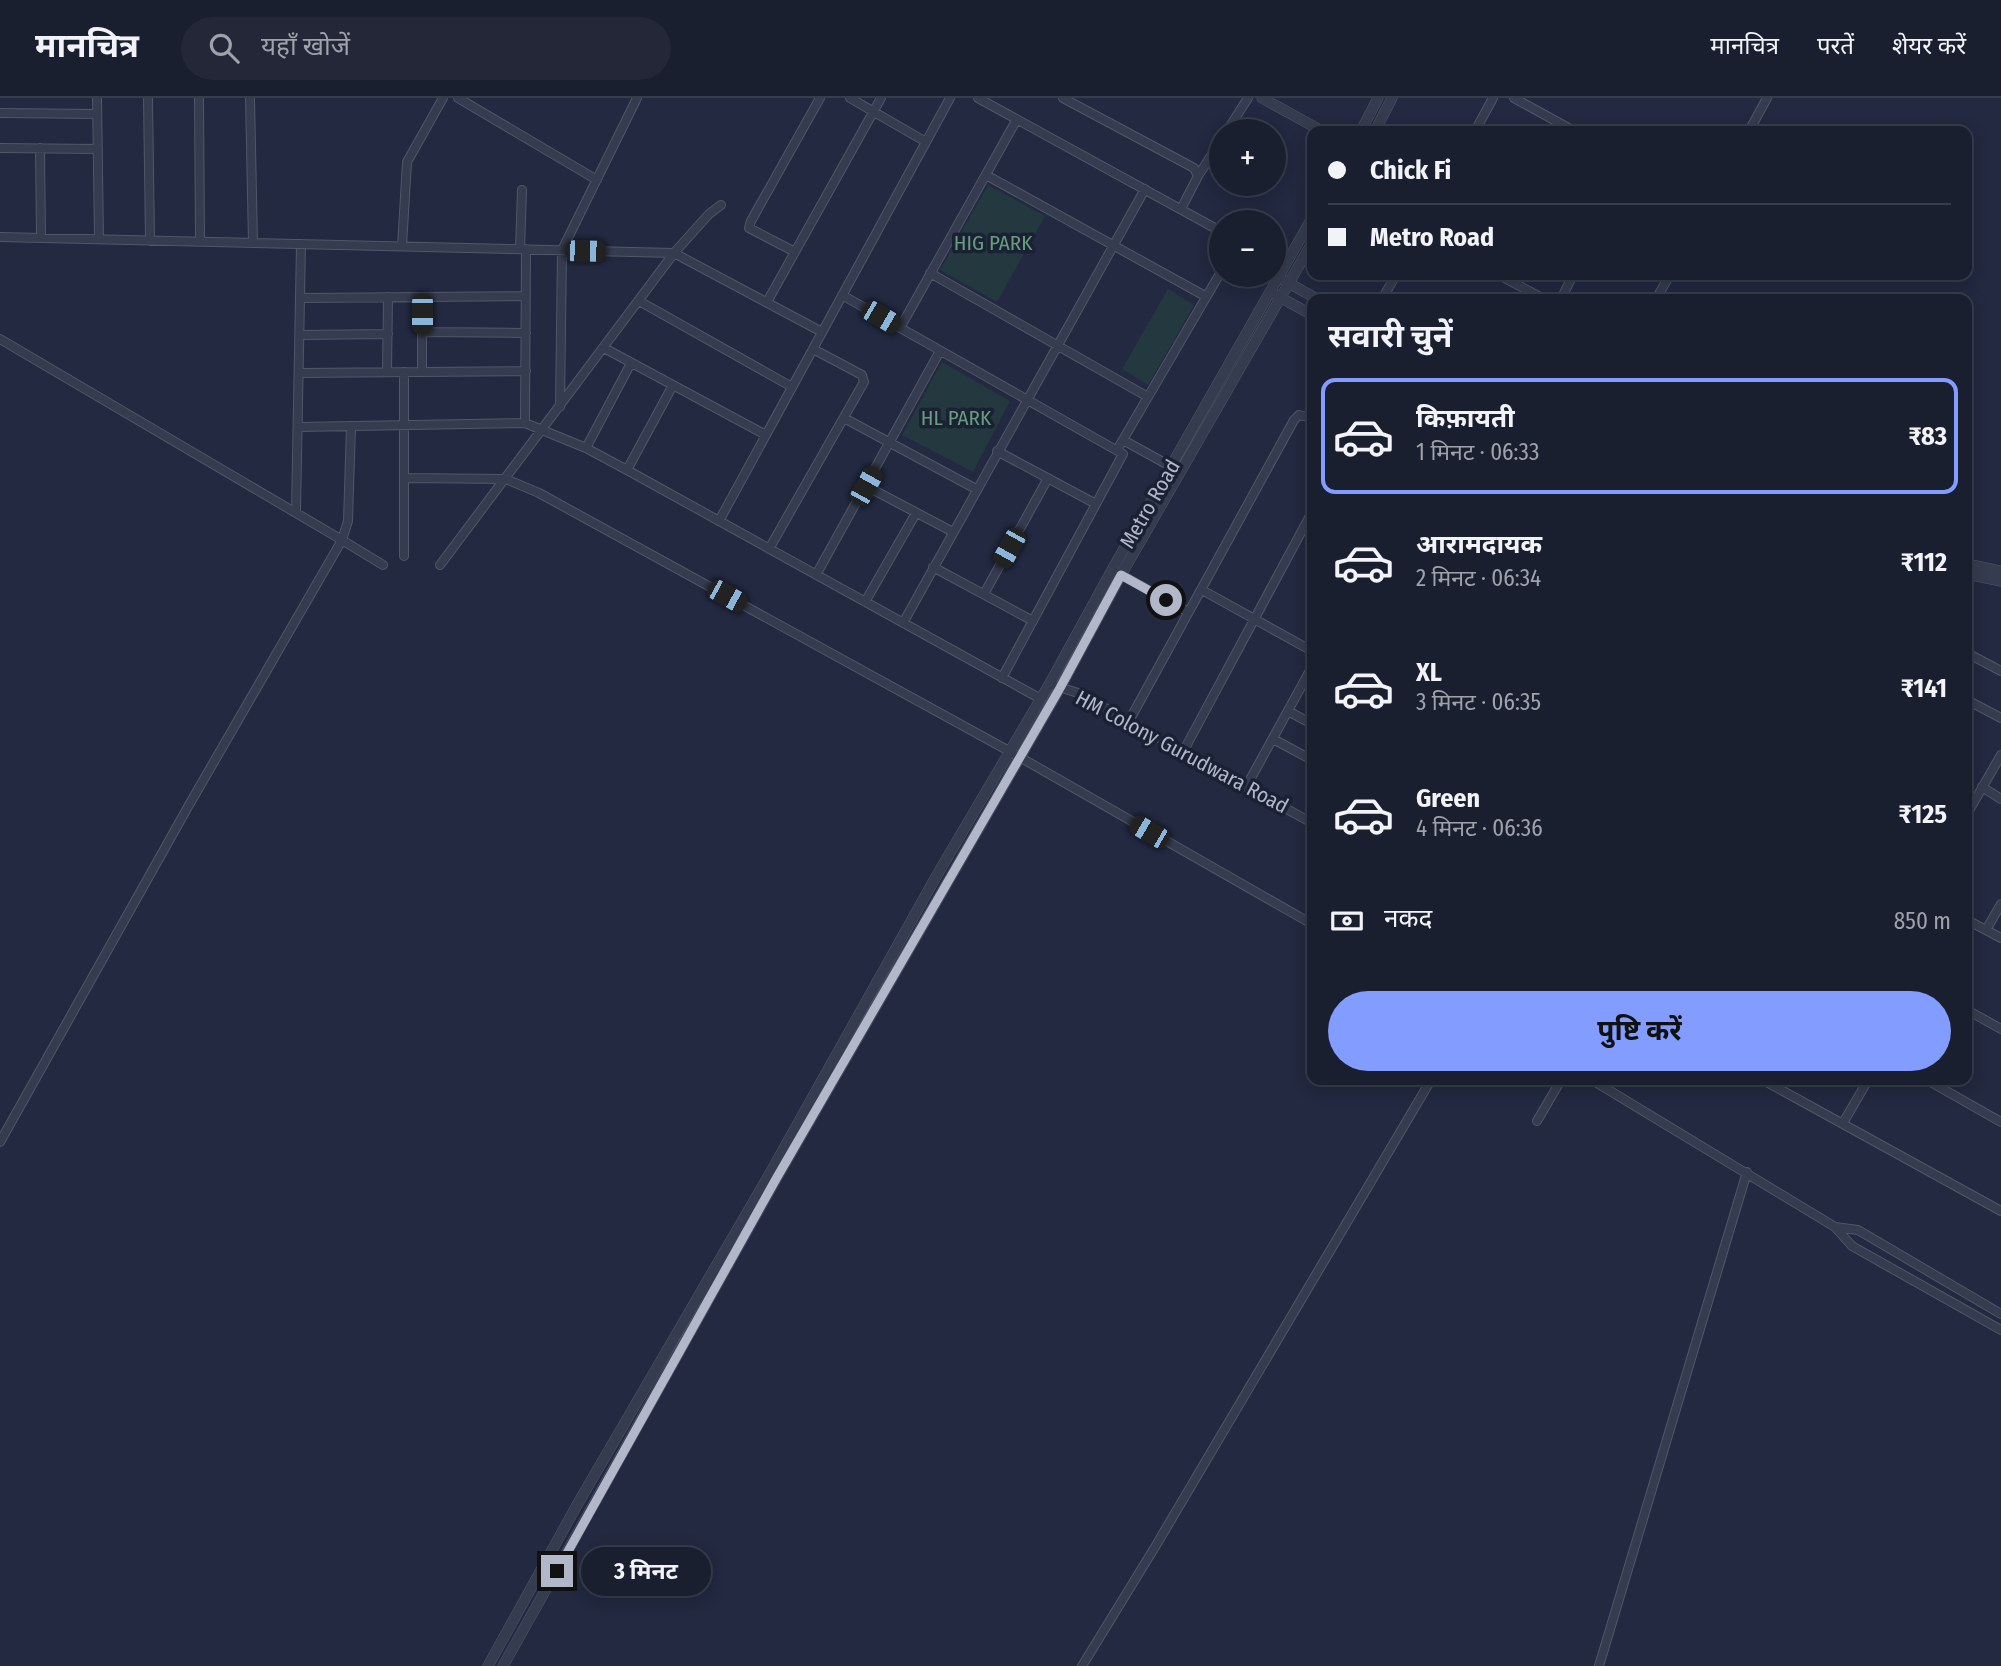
<!DOCTYPE html>
<html lang="hi">
<head>
<meta charset="utf-8">
<style>
  :root { --surface:#1a1f30; --page:#232738; --text:#f1f3f6; --muted:#9fa2ab; --line:#383d4c; --accent:#829cff }
  body { margin:0; font-family:"Fira Sans Condensed","Noto Sans Devanagari",sans-serif; background:var(--page); color:var(--text); height:100vh; display:flex; flex-direction:column; font-size:26px; white-space:nowrap }
  * { box-sizing:border-box; margin:0 }
  p { font-size:23px; color:var(--muted) }
  .icon { flex:none; width:38px; height:38px; fill:none; stroke:currentColor; stroke-width:2; stroke-linecap:round; stroke-linejoin:round }
  .map { position:relative; flex:1; overflow:hidden }
  .details { position:absolute; left:1307px; top:196px; width:665px; height:791px; display:flex; flex-direction:column; background:var(--surface); border-radius:14px; box-shadow:0 4px 18px #0003,0 0 0 2px var(--line) }
  .details>* { flex:none }
  .guide { position:absolute; left:1307px; top:28px; width:665px; height:154px; border-radius:14px; box-shadow:0 4px 18px #0003,0 0 0 2px var(--line); display:grid; align-content:center; height:154px; padding:0 21px; background:var(--surface) }
  .controls { position:absolute; left:1209px; top:21px; display:grid; gap:14px }
  .controls a { display:grid; place-items:center; width:77px; height:77px; border-radius:50%; background:var(--surface); box-shadow:0 4px 18px #0003,0 0 0 2px var(--line); font-size:35px }
  .end { position:absolute; width:32px; height:32px; margin:-16px; border:9px solid #b2b7ca; background:#111; box-shadow:0 0 0 4px #111 }
  .from { border-radius:50% }
  .bubble { position:absolute; height:49px; border-radius:24px; background:var(--surface); box-shadow:0 4px 18px #0003,0 0 0 2px var(--line); font-size:23px; font-weight:700; line-height:49px; text-align:center }
  .car { position:absolute; width:21px; height:42px; margin:-21px -10px; border-radius:9px; box-shadow:0 0 5px 2px #0007; background:linear-gradient(#222 24%,#8ab4d8 0 40%,#222 0 76%,#8ab4d8 0 86%,#222 0) }
  .guide b { display:flex; align-items:center; gap:24px; height:66px; font-size:26px }
  .guide b+b { border-top:2px solid var(--line) }
  .guide i { width:18px; height:18px; background:var(--text) }
  ul { padding:0; list-style:none }
  li { display:flex; align-items:center; gap:21px; height:116px; margin:0 14px 10px; padding:0 7px; border:4px solid transparent; border-radius:14px }
  li div { flex:1 }
  li b { display:block; font-size:26px }
  li em { font-style:normal; font-weight:700 }
  li.selected { border-color:var(--accent) }
  li>.icon { width:63px; height:63px; stroke-width:1.5 }
  h2 { padding:0 21px; font-size:32px; line-height:84px }
  .pay { display:flex; align-items:center; gap:18px; height:77px; padding:0 21px; font-size:26px }
  .pay p { margin-inline-start:auto }
  .button { display:flex; gap:14px; margin-top:auto; padding:14px 21px }
  .button a { flex:1; height:80px; border-radius:42px; background:var(--accent); color:#111; font-size:28px; font-weight:700; line-height:80px; text-align:center }
  header { display:flex; align-items:center; gap:42px; box-sizing:border-box; height:98px; padding:0 35px; background:var(--surface); border-bottom:2px solid var(--line) }
  header strong { font-size:33px }
  nav { display:flex; gap:38px; margin-inline-start:auto; font-size:24px }
  .search { width:490px; height:63px; background:var(--page); display:flex; align-items:center; gap:18px; box-sizing:border-box; padding:0 24px; border-radius:38px; color:var(--muted); font-size:26px }
  .map>svg:first-child { display:block }
  .green { fill:#243840 }
  .lines { fill:none; stroke-linecap:round; stroke-linejoin:round }
  .minor-casing { stroke:#51576a; stroke-width:10 }
  .tertiary-casing { stroke:#51576a; stroke-width:11 }
  .minor { stroke:#363c4f; stroke-width:8 }
  .tertiary { stroke:#363c4f; stroke-width:10 }
  .route { stroke:#b2b7ca; stroke-width:9 }
  .labels { text-anchor:middle; dominant-baseline:central; stroke-width:7; stroke-linejoin:round; paint-order:stroke }
  .park-label { font-size:21px; fill:#679d7d; stroke:#1b2134 }
  .street-label { font-size:21px; fill:#b2b7ca; stroke:#1b2134 }
</style>
</head>
<body>
<header>
<strong>मानचित्र</strong>
<div class="search"><svg class="icon" aria-label="search" viewBox="0 0 24 24"><circle cx="10" cy="10" r="6"/><path d="M15 15l6 6"/></svg>यहाँ खोजें</div>
<nav><a>मानचित्र</a><a>परतें</a><a>शेयर करें</a></nav>
</header>
<div class="map">
<svg width="2001" height="1568" viewBox="0 0 2001 1568">
  <rect width="100%" height="100%" fill="#222940"/>
  <path class="green" d="M988 87 1045 118 997 204 940 172Z
    M1168 191 1194 207 1148 287 1122 271Z
    M942 264 1010 303 973 374 902 337Z"/>
  <g class="lines">
    <g class="minor-casing">
      <path id="minor" d="M97 0 99 141
        M148 0 150 143
        M199 0 200 144
        M250 0 253 145
        M458 0 597 82
        M850 0 926 44
        M978 0 1222 134
        M1063 0 1194 70 1198 78 1181 111
        M1514 0 1574 33
        M0 15 97 16
        M1227 33 1248 0
        M1475 33 1493 0
        M1749 33 1767 0
        M0 50 98 51
        M40 50 41 140
        M986 77 1205 198
        M1198 78 1222 41
        M0 139 674 155 822 234
        M402 148 407 64 443 0
        M1274 150 1290 159
        M520 151 522 92
        M795 154 749 130 751 123 820 0
        M930 175 1148 299
        M1499 177 1544 201
        M842 197 1123 356 1002 580
        M422 199V274
        M301 200 526 198
        M1382 201 1396 177
        M1561 201 1573 177
        M1656 201 1670 177
        M639 203 792 289
        M767 204 881 0
        M900 230 1017 21
        M422 234 526 235
        M300 237 388 236
        M0 241 342 442 189 707 0 1044
        M604 250 766 337
        M387 274 388 199
        M299 275 526 273
        M560 309 562 152 637 0
        M844 320 976 391
        M525 325 526 151
        M351 328 348 423 342 442 383 467
        M298 329 525 325 586 350 627 372 1041 601
        M1123 342 1172 369
        M586 350 631 265
        M1117 352 1222 172
        M997 353 1096 406
        M627 372 673 287
        M404 380 506 381 539 395 1009 653 1312 826
        M866 388 953 434
        M296 414 301 146
        M719 423 950 0
        M769 451 864 284 862 277 813 251
        M404 458V274
        M440 467 674 155 709 116 721 107
        M933 469 1033 523
        M1118 475 1188 514
        M816 477 940 253
        M1202 492 1312 553
        M984 496 1048 380
        M865 504 916 415
        M903 525 1145 91
        M1967 555 2001 573
        M1056 588 1078 595 1312 725
        M1967 602 2001 620
        M1288 613 1312 626
        M1129 623 1294 322 1299 317 1312 320
        M1273 641 1312 662
        M1183 654 1312 414
        M1246 689 1312 569
        M1982 689 2001 701
        M1967 716 2001 657
        M1967 822 2001 840
        M1986 832 2001 806
        M1967 912 2001 931
        M1592 982 1835 1129 1852 1148 2001 1232
        M1763 982 2001 1113
        M1927 982 2001 1024
        M1537 1023 1561 982
        M1843 1025 1868 982
        M1835 1129 1858 1132 2001 1216
        M1082 1568 1155 1449 1431 982
        M1599 1568 1747 1074"/>
    </g>
    <g class="tertiary-casing">
      <path id="tertiary" d="M1262 0 1322 33
        M1361 33 1378 0
        M1375 33 1392 0
        M1285 183 1317 201
        M1276 197 1312 217
        M1967 466 2001 473
        M1967 476 2001 483
        M488 1568 577 1407 769 1077 937 777 1050 585 1112 472 1312 120
        M503 1568 776 1081 1060 590 1121 477 1312 145"/>
    </g>
    <use href="#minor" class="minor"/>
    <use href="#tertiary" class="tertiary"/>
  </g>
  <g class="lines">
    <path class="route" d="M557 1473 776 1081 1060 590 1121 477 1166 502"/>
  </g>
  <g class="labels">
    <g class="park-label">
      <text x="993" y="145">HIG PARK</text>
      <text x="956" y="320">HL PARK</text>
    </g>
    <g class="street-label">
      <text transform="translate(1150 406) rotate(-60)">Metro Road</text>
      <text transform="translate(1182 654) rotate(28)">HM Colony Gurudwara Road</text>
    </g>
  </g>
</svg>
<div class="controls">
<a>+</a>
<a>−</a>
</div>
<i class="end from" style="left:1166px;top:502px"></i>
<i class="end" style="left:557px;top:1473px"></i>
<div class="bubble" style="left:581px;top:1449px;width:130px">3 मिनट</div>
<i class="car" style="left:585px;top:153px;rotate:91deg"></i>
<i class="car" style="left:422px;top:216px;rotate:180deg"></i>
<i class="car" style="left:881px;top:219px;rotate:120deg"></i>
<i class="car" style="left:866px;top:388px;rotate:29deg"></i>
<i class="car" style="left:1009px;top:450px;rotate:209deg"></i>
<i class="car" style="left:727px;top:498px;rotate:119deg"></i>
<i class="car" style="left:1149px;top:734px;rotate:300deg"></i>
<div class="guide">
<b><i class="from"></i>Chick Fi</b>
<b><i></i>Metro Road</b>
</div>
<section class="details">
<h2>सवारी चुनें</h2>
<ul>
<li class="selected"><svg class="icon" aria-label="car" viewBox="0 0 24 24"><path d="M5 17H2v-5l4-1 3-4h7l3 4 3 1v5h-3M9 17h6M6 11h13"/><circle cx="7" cy="17" r="2"/><circle cx="17" cy="17" r="2"/></svg><div><b>किफ़ायती</b><p>1 मिनट · 06:33</p></div><em>₹83</em></li>
<li><svg class="icon" aria-label="car" viewBox="0 0 24 24"><path d="M5 17H2v-5l4-1 3-4h7l3 4 3 1v5h-3M9 17h6M6 11h13"/><circle cx="7" cy="17" r="2"/><circle cx="17" cy="17" r="2"/></svg><div><b>आरामदायक</b><p>2 मिनट · 06:34</p></div><em>₹112</em></li>
<li><svg class="icon" aria-label="car" viewBox="0 0 24 24"><path d="M5 17H2v-5l4-1 3-4h7l3 4 3 1v5h-3M9 17h6M6 11h13"/><circle cx="7" cy="17" r="2"/><circle cx="17" cy="17" r="2"/></svg><div><b>XL</b><p>3 मिनट · 06:35</p></div><em>₹141</em></li>
<li><svg class="icon" aria-label="car" viewBox="0 0 24 24"><path d="M5 17H2v-5l4-1 3-4h7l3 4 3 1v5h-3M9 17h6M6 11h13"/><circle cx="7" cy="17" r="2"/><circle cx="17" cy="17" r="2"/></svg><div><b>Green</b><p>4 मिनट · 06:36</p></div><em>₹125</em></li>
</ul>
<div class="pay"><svg class="icon" aria-label="cash" viewBox="0 0 24 24"><path d="M3 7h18v10H3z"/><circle cx="12" cy="12" r="2"/></svg>नकद<p>850 m</p></div>
<div class="button"><a>पुष्टि करें</a></div>
</section>
</div>
</body>
</html>
